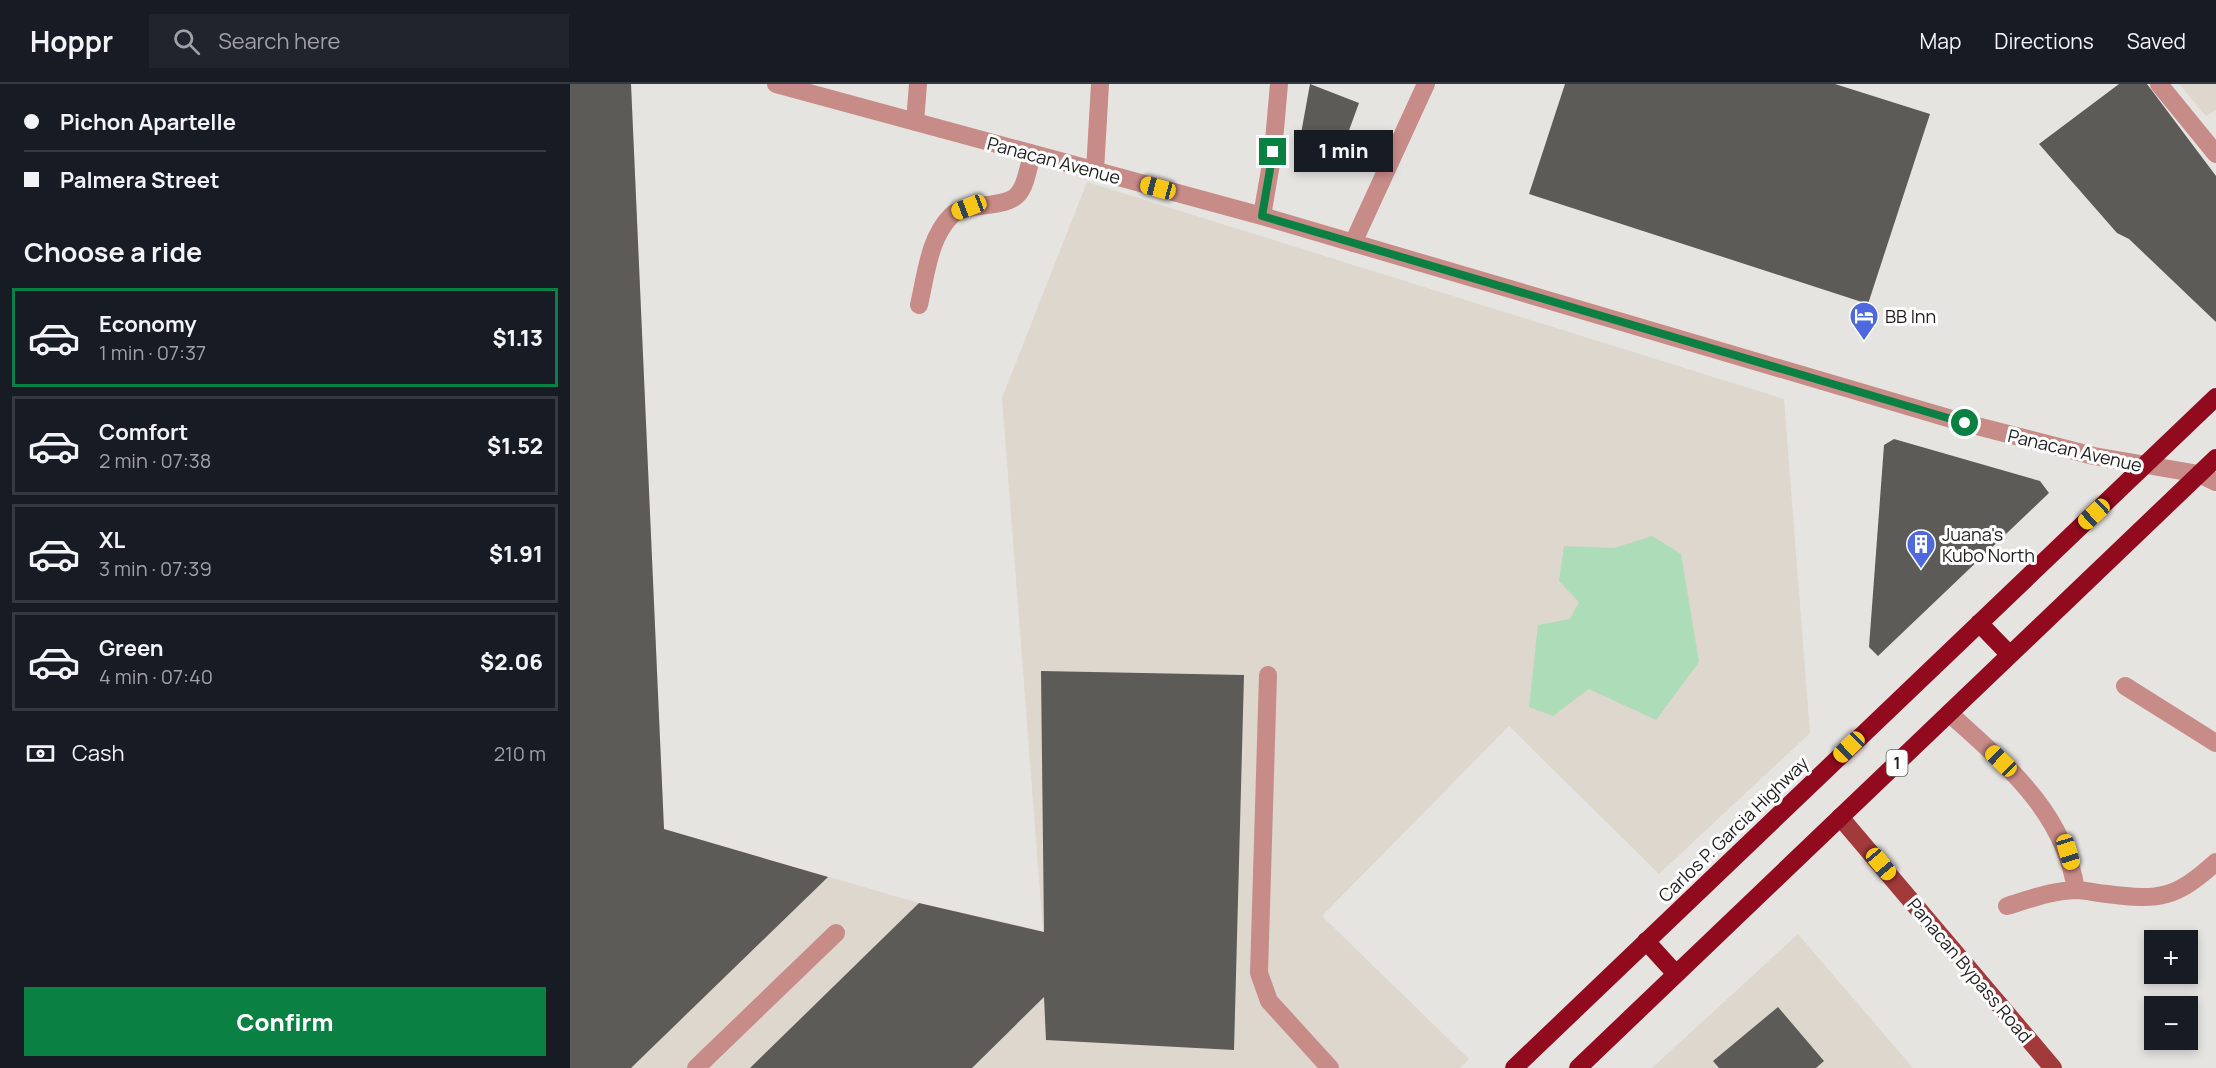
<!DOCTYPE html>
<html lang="en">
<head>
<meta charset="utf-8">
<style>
  :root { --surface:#171b24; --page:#20242c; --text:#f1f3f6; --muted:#9ea1a6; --line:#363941; --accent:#0b8043 }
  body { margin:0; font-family:Manrope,sans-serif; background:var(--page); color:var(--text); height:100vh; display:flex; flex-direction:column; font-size:22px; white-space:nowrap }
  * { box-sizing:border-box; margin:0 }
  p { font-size:20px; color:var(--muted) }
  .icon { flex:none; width:33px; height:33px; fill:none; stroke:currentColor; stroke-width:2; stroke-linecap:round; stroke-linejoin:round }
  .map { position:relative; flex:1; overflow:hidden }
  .side { display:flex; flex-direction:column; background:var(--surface); width:570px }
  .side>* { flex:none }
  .banner { display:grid; align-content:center; height:132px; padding:0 24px; background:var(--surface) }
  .controls { position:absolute; left:1574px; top:846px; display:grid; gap:12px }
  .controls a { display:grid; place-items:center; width:54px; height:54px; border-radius:0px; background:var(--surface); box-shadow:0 3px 9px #0003; font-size:30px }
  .end { position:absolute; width:27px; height:27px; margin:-14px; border:8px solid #0b8043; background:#fff; box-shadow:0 0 0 3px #fff }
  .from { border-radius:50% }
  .bubble { position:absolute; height:42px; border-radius:0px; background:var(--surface); box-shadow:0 3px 9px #0003; font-size:20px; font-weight:800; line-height:42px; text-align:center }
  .car { position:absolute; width:18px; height:36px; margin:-18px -9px; border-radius:8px; box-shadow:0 0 4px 2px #0007; background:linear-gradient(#f5c518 24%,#345 0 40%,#f5c518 0 76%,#345 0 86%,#f5c518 0) }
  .banner b { display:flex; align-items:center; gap:21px; height:57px; font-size:22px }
  .banner b+b { border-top:2px solid var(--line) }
  .banner i { width:15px; height:15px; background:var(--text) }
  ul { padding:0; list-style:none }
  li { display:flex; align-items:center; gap:18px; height:99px; margin:0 12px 9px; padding:0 12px; border:3px solid var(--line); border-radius:0px }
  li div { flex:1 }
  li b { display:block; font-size:22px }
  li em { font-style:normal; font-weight:800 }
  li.active { border-color:var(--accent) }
  li>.icon { width:54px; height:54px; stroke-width:1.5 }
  h2 { padding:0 24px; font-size:27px; line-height:72px }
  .pay { display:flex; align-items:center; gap:15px; height:66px; padding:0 24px; font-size:22px }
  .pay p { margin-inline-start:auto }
  .action { display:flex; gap:12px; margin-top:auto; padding:12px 24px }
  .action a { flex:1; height:69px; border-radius:0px; background:var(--accent); color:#fff; font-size:24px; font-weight:800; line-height:69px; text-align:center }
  header { display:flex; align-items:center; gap:36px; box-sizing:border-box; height:84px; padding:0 30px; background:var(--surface); border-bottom:2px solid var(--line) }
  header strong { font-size:28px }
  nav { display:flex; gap:33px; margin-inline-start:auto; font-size:21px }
  .search { width:420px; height:54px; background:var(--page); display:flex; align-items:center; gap:15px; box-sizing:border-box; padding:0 21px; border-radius:0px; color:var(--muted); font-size:22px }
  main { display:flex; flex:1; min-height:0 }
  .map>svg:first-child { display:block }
  .built { fill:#ddd7cd }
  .green { fill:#addcb8 }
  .building { fill:#5d5b58 }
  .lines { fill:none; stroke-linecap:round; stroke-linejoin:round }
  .minor { stroke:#c78b88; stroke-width:18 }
  .major { stroke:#a2393b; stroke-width:18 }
  .highway { stroke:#910a1e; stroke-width:18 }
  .route { stroke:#0b8043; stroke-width:8 }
  .labels { text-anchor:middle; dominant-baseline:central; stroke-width:6; stroke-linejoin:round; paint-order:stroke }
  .shield { fill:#fff; stroke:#626261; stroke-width:1.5 }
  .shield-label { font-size:16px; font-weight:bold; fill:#1f1e1d }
  .street-label { font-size:18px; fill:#1f1e1d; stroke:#fff }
  .poi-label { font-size:18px; fill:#1f1e1d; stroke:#fff; text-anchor:start }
</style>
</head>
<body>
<header>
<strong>Hoppr</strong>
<div class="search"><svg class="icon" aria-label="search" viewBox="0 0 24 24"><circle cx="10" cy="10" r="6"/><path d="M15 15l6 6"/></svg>Search here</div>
<nav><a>Map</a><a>Directions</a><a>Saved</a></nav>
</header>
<main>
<section class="side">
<div class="banner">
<b><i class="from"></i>Pichon Apartelle</b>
<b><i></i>Palmera Street</b>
</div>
<h2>Choose a ride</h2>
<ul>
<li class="active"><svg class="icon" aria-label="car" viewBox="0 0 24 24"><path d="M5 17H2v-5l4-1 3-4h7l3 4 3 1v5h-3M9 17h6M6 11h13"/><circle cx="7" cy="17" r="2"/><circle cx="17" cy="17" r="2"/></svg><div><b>Economy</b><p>1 min · 07:37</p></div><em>$1.13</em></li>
<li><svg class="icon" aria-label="car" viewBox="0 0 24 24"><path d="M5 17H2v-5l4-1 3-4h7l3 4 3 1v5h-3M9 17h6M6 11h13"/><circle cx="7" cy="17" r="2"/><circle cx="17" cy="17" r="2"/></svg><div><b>Comfort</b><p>2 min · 07:38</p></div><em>$1.52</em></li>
<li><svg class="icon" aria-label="car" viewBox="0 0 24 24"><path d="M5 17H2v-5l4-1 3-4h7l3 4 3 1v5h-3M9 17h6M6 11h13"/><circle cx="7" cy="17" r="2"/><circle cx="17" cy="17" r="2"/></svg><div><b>XL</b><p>3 min · 07:39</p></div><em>$1.91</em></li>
<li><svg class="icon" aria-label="car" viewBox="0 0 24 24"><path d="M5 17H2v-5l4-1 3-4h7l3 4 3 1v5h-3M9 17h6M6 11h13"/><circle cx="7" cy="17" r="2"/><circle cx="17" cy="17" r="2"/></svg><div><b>Green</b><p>4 min · 07:40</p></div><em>$2.06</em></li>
</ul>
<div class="pay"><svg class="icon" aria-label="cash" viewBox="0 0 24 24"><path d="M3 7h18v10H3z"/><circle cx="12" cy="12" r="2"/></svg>Cash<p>210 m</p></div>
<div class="action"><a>Confirm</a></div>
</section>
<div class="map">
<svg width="1646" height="984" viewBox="0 0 1646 984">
  <rect width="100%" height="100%" fill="#e6e4e1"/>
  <path class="built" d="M61 0 94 745 349 819 473 847 432 314 517 98 1214 315 1240 649 1089 790 939 642 752 832 899 975 890 984H0Z
    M1609 0H1646V26L1636 32Z
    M1228 850 1343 984H1082Z"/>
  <path class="green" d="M1082 452 1111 470 1129 578 1086 636 1019 605 983 632 959 623 968 541 1000 535 1009 518 989 497 994 462 1044 464Z"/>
  <path class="building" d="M0 0H61L94 745 258 793 61 984H0Z
    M740 0 789 19 770 71 730 55Z
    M995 0H1265L1360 30 1298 220 959 110Z
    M1549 0H1577L1646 92V238L1559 155 1547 149 1469 60Z
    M1324 355 1470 397 1479 409 1308 572 1299 563 1314 361Z
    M471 587 674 591 664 966 476 956 474 913 402 984H180L349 819 474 848Z
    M1208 923 1254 977 1246 984H1149L1143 977Z"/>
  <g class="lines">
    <path class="minor" d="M206 0 692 132 1395 339 1524 372 1629 390 1646 398
      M1589 0 1646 70
      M345 38 348 0
      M525 87 530 0
      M692 132 703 68 709 0
      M783 159 856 0
      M349 221C356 191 359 153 382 131 387 127 397 124 403 123 451 117 451 117 462 70
      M698 591 689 889 699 917 760 984
      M1555 602 1646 659
      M1379 629C1435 680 1494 727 1506 806
      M1437 822C1460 815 1481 807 1505 806 1515 806 1526 809 1537 810 1590 817 1606 814 1646 778
      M126 984 266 849"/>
    <path class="major" d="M1270 733 1483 984"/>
    <path class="highway" d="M1409 539 1440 571
      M1076 857 1106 890
      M944 984 1646 313
      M1008 984 1646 374"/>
  </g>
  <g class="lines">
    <path class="route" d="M703 68 692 132 1395 339"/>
  </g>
  <defs>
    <g id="hotel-pin" transform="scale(1.5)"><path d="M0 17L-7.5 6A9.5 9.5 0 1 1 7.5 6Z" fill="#4d69dd" stroke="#fff"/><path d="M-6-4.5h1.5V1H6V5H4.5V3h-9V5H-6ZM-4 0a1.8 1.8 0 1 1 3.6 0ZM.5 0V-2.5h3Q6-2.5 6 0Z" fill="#fff"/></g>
    <g id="building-pin" transform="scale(1.5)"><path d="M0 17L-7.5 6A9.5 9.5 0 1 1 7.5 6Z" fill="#4d69dd" stroke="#fff"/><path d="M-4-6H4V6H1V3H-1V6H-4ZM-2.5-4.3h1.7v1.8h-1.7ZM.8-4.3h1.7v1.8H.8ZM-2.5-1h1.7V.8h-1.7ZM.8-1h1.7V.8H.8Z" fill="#fff"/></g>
  </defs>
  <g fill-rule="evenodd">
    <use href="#hotel-pin" x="1294" y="232"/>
    <use href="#building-pin" x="1351" y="460"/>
  </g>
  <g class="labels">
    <rect class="shield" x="1316.5" y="666" width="21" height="26" rx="4.5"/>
    <g class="shield-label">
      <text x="1327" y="679">1</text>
    </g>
    <g class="street-label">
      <text transform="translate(484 76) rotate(15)">Panacan Avenue</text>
      <text transform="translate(1505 366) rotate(13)">Panacan Avenue</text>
      <text transform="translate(1163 745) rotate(-44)">Carlos P. Garcia Highway</text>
      <text transform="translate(1400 886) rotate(50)">Panacan Bypass Road</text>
    </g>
    <g class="poi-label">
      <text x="1315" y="232">BB Inn</text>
      <text x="1372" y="450">Juana's<tspan x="1372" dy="21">Kubo North</tspan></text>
    </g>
  </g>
</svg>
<div class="controls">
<a>+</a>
<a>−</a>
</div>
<i class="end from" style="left:1395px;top:339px"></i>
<i class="end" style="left:703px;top:68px"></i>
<div class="bubble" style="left:724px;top:46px;width:99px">1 min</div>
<i class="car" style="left:588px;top:104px;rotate:285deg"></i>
<i class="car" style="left:399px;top:123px;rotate:249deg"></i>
<i class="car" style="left:1524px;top:430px;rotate:227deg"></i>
<i class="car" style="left:1279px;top:663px;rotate:226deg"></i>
<i class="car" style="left:1431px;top:677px;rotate:314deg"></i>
<i class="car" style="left:1498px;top:768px;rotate:163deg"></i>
<i class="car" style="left:1311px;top:780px;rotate:140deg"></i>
</div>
</main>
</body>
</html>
